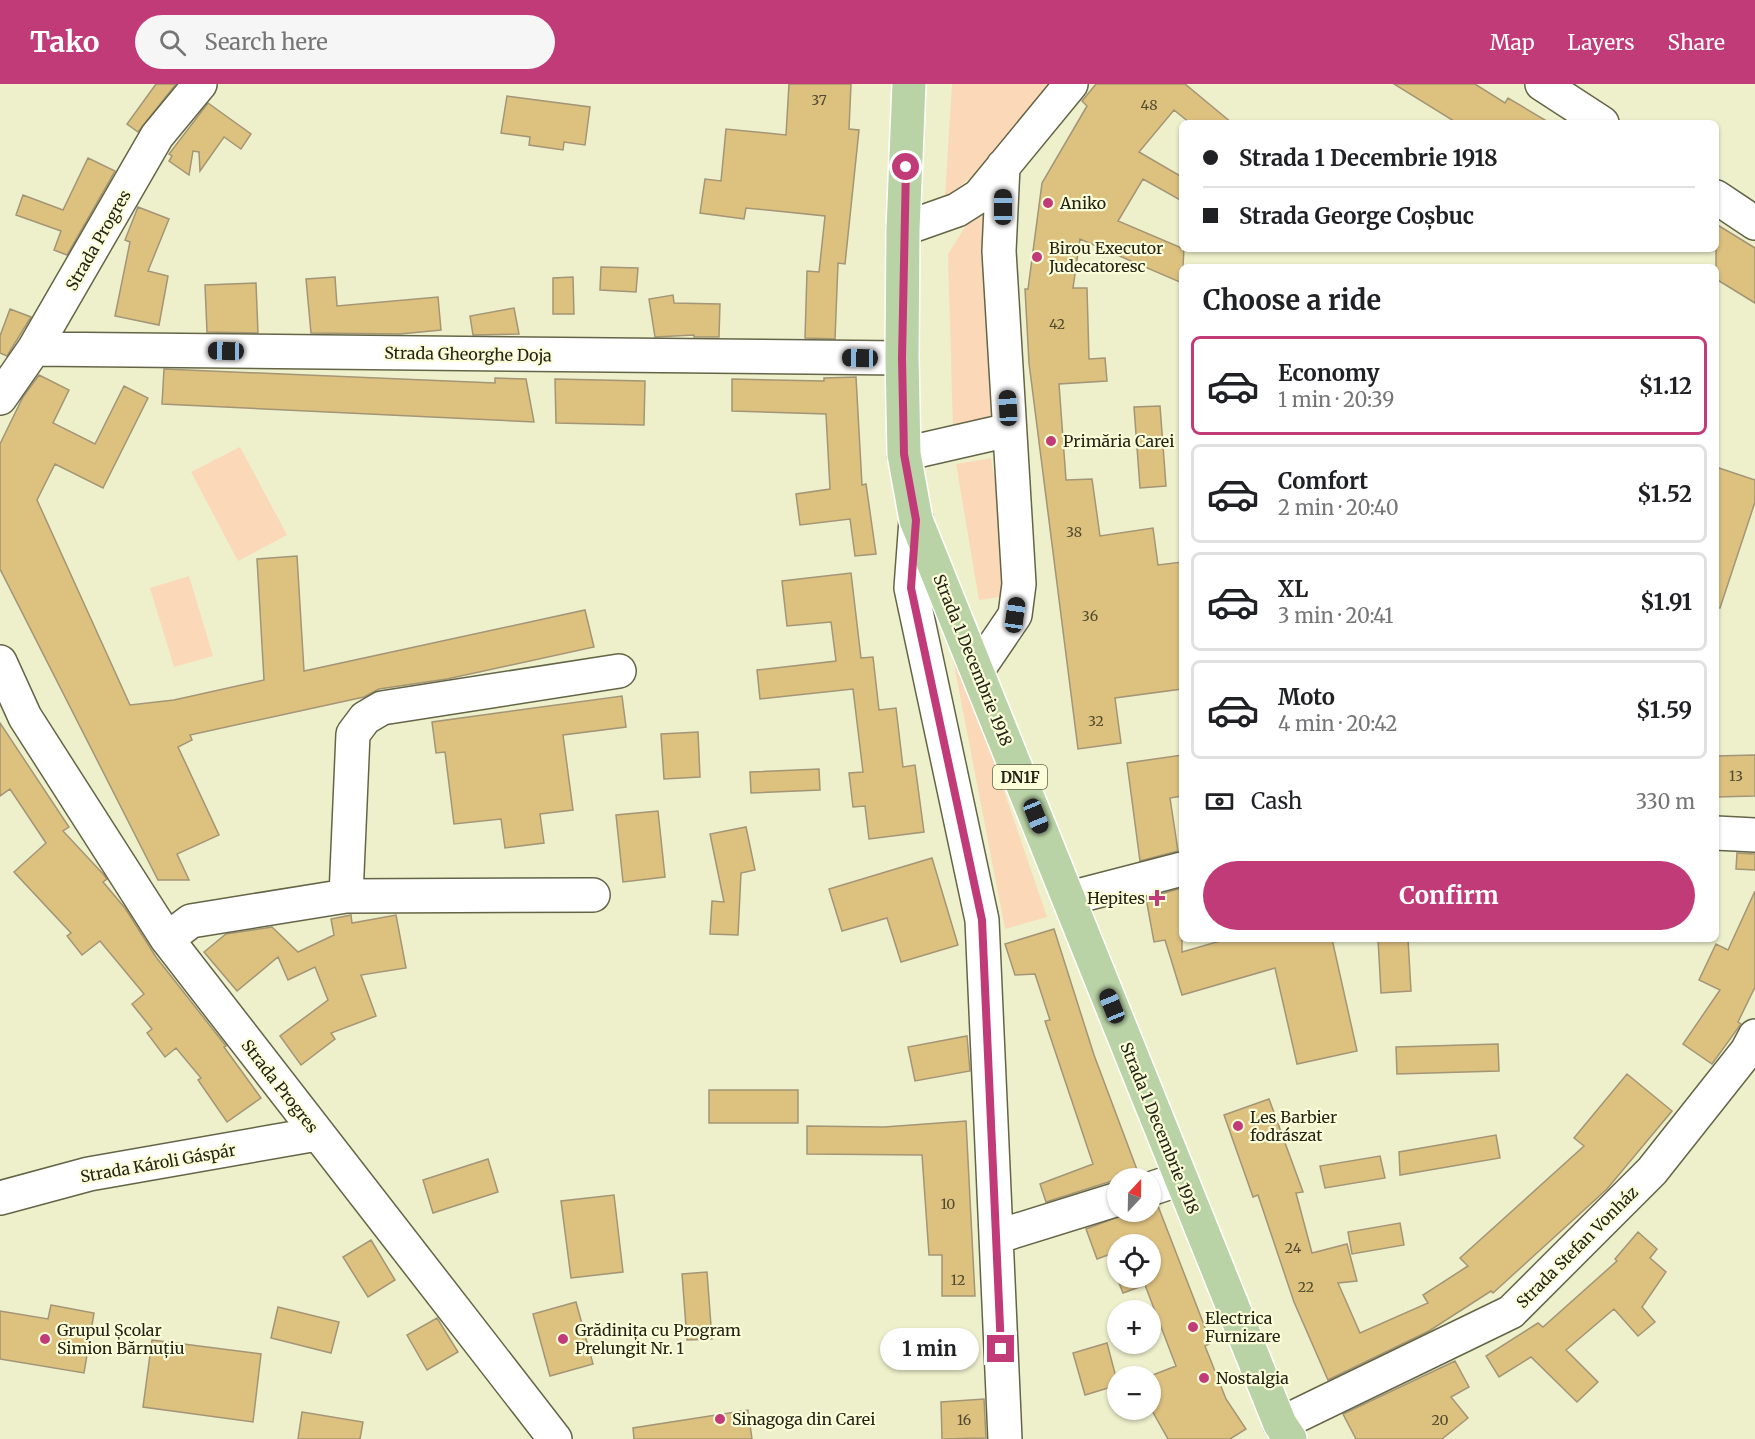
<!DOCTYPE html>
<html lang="en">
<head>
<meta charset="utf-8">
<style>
  :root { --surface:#fff; --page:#f6f6f6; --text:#202124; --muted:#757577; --line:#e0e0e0; --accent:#c23b79 }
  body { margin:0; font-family:Merriweather,serif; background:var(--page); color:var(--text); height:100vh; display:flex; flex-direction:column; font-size:22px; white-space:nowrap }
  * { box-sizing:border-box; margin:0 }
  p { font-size:20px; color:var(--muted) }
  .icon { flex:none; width:33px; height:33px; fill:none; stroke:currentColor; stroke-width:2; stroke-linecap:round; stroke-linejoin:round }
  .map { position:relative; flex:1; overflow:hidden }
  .sheet { position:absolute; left:1179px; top:180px; width:540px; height:678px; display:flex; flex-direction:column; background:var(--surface); border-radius:9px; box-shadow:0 2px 4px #0004 }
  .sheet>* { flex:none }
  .guide { position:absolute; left:1179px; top:36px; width:540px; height:132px; border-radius:9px; box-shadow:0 2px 4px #0004; display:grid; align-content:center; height:132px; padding:0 24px; background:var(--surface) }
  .needle { width:39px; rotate:22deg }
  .tools { position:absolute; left:1107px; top:1084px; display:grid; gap:12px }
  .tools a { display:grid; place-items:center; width:54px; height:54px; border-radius:50%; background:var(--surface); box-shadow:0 2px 4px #0004; font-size:30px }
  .end { position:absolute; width:27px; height:27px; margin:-14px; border:8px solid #c23b79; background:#fff; box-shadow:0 0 0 3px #fff }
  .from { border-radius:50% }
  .bubble { position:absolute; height:42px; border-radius:21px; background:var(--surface); box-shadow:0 2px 4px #0004; font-size:20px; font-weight:700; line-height:42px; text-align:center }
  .car { position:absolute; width:18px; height:36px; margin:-18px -9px; border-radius:8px; box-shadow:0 0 4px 2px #0007; background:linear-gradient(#222 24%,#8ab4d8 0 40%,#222 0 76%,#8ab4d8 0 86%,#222 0) }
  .guide b { display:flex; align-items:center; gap:21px; height:57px; font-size:22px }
  .guide b+b { border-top:2px solid var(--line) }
  .guide i { width:15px; height:15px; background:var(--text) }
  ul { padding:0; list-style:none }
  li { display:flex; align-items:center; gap:18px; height:99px; margin:0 12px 9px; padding:0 12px; border:3px solid var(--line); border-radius:9px }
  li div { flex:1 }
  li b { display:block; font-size:22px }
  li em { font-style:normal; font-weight:700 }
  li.selected { border-color:var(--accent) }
  li>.icon { width:54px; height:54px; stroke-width:1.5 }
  h2 { padding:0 24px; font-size:27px; line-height:72px }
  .pay { display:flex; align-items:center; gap:15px; height:66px; padding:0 24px; font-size:22px }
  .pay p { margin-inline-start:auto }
  .button { display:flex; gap:12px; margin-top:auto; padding:12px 24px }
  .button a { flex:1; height:69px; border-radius:36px; background:var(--accent); color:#fff; font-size:24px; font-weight:700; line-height:69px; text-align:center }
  header { display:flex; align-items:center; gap:36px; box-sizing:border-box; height:84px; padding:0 30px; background:var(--accent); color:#fff }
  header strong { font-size:28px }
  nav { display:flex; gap:33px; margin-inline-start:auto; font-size:21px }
  .search { width:420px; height:54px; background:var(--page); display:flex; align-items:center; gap:15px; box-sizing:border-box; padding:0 21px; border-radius:33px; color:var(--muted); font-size:22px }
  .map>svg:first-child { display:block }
  .green { fill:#fad8b8 }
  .building { fill:#dcc17f; stroke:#a39576; stroke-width:1.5; fill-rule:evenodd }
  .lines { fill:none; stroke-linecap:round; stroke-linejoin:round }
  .minor-casing { stroke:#646546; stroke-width:36 }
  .major-casing { stroke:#fff; stroke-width:36 }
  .minor { stroke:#fff; stroke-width:33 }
  .major { stroke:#b9d3a6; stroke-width:33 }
  .route { stroke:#c23b79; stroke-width:8 }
  .poi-dot { fill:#c23b79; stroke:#fbfdd9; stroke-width:2 }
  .labels { text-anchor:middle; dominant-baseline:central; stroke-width:4.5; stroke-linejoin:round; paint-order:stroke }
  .number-label { font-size:14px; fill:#514a30 }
  .shield { fill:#fbfdd9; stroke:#646450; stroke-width:1.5 }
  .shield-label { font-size:15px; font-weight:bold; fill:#232316 }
  .poi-label { font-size:16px; fill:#232316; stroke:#fbfdd9; text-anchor:start }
  .street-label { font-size:16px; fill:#232316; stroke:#fbfdd9 }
</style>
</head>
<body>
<header>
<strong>Tako</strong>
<div class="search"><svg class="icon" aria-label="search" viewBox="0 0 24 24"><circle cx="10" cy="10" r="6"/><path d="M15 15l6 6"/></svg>Search here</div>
<nav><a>Map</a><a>Layers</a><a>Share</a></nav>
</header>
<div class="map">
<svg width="1755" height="1355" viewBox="0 0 1755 1355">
  <rect width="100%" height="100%" fill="#eef0cc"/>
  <path class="green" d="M952 0H1054L991 77 945 114Z
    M998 107 983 161 992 344 953 346 948 170 983 114Z
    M240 363 287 451 238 477 191 388Z
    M991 374 1014 511 979 516 956 380Z
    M189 492 213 572 174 583 150 504Z
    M945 534 1047 833 1005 845Z"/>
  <path class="building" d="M156 0H176L138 48 127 40Z
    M789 0H851L849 45 859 46 845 180 838 179 835 255 805 254 807 187 819 188 825 132 746 124 744 135 700 129 705 95 721 97 726 45 786 51Z
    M1096 0H1185L1232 39H1190L1174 26 1139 68 1182 93V117L1143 95 1118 137 1184 165 1182 199 1080 155 1073 204H1087L1089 275 1105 274 1107 297 1059 300 1066 396 1092 395 1100 452 1153 444 1158 481 1182 478V605L1115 614 1121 659 1078 665 1029 279 1025 205H1028L1042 99 1087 22 1082 17Z
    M1394 0H1475L1505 19 1508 14 1550 39H1457Z
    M507 12 590 23 585 61 564 58 563 66 529 61 530 53 501 49Z
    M208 19 251 50 241 65 224 53 200 87 199 68 193 67 189 91 169 77 172 72 169 70Z
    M88 74 115 87 67 171 54 166 61 147 16 131 23 111 63 126Z
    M138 123 169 135 148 187 168 192 159 241 115 232 130 158 125 156Z
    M1716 140 1755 164V219L1716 195Z
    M601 183 638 184 636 208 600 206Z
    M335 193 337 222 438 213 441 246 400 250 311 249 306 195Z
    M573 193 574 230H553V194Z
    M256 199 258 249 207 248 205 201Z
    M673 211 674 219 720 220 719 253H694V251L655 253 649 215Z
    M514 224 519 250 473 251 470 232Z
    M10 225 31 233 7 272 0 269V252Z
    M164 285 495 299V294L526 295 534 338 162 320Z
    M39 291 69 306 53 339 95 360 124 302 148 314 103 404 55 380 37 416 130 621 174 616 264 596 257 475 297 472 304 587 585 526 594 563 447 595 379 605 364 613 190 651 192 656 178 663 219 751 177 770 189 796H158L0 485V360L23 313Z
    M856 293 862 401 866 400 876 470 855 472 850 435 800 441 796 410 830 405 826 330 732 327V295L824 297V294Z
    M555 295 645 297 644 341 556 339Z
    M1160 322 1166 402 1140 404 1134 323Z
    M1716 383 1755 396V418L1720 524H1716Z
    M851 489 861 574 873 573 879 626 896 624 903 683 915 681 924 748 869 755 865 722 853 723 849 689 863 688 853 605 760 615 757 586 836 577 831 538 787 542 782 497Z
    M622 612 626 643 563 651 573 726 540 730 544 759 505 764 501 735 454 740 445 668 436 669 432 638Z
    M0 639 69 743 63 747 104 791 107 795 103 798 125 824 156 873 226 962 224 963 261 1014 227 1038 198 996 201 994 176 964 165 973 147 949 152 945 132 920 144 910 100 857 82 871 67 852 71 849 14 788 46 759 10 705 0 712Z
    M698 648 700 693 664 695 661 650Z
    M1182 671V712L1170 714 1178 767 1140 777 1127 679Z
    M1755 671V712L1716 713V672Z
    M819 685 820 706 751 709 750 688Z
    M658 727 665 793 623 798 616 731Z
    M746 743 755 786 741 789 738 851 710 850 712 817 724 818 710 750Z
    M1737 769 1755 770V786L1736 785Z
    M932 774 958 861 901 878 887 834 842 847 829 805Z
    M1182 804V868L1227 855H1332L1357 967 1297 980 1275 884 1182 911 1165 856 1154 858 1146 814Z
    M1755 807V903L1738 938 1741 940 1712 980 1683 960 1720 906 1699 896 1716 860 1728 866Z
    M351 831 352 839 396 831 406 884 361 891 376 932 331 949 335 955 301 981 280 952 328 916 315 883 288 896 278 873 237 907 204 868 226 850 272 843 298 868 334 851 331 835Z
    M1054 845 1094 971 1139 1091 1135 1095H1118L1046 1118 1040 1100 1093 1080 1045 937 1050 936 1035 890 1015 891 1005 860Z
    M1378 855H1408L1411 907 1381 909Z
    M967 952 970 987 915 997 908 963Z
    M1498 960 1499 987 1397 990 1396 963Z
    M1627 990 1672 1027 1607 1105 1493 1209 1491 1207 1429 1247 1328 1296 1294 1218 1258 1111 1253 1113 1224 1031 1269 1015 1303 1108 1296 1109 1312 1169 1347 1160 1357 1197 1338 1199 1360 1249 1428 1219 1423 1211 1468 1182 1460 1174 1584 1062 1574 1054Z
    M709 1006H798V1039H709Z
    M966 1037 975 1212H942V1171H929L922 1071 807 1070V1042L884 1043Z
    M1496 1051 1500 1074 1400 1091 1399 1068Z
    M1380 1072 1385 1094 1325 1104 1320 1082Z
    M488 1075 498 1108 433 1129 423 1096Z
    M614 1111 623 1188 571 1194 561 1117Z
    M1158 1122 1211 1259 1205 1262 1226 1315 1246 1345 1230 1355H1168L1150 1323V1292L1176 1282 1145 1201 1123 1209 1108 1171 1097 1175 1086 1145 1131 1128H1150V1123ZM1118 1161H1150V1194H1118Z
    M1400 1139 1404 1161 1352 1170 1348 1148Z
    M1638 1148 1657 1165 1650 1174 1666 1188 1642 1223 1655 1238 1638 1252 1614 1225 1566 1266 1598 1298 1577 1318 1531 1273 1499 1293 1486 1272 1538 1239 1543 1243 1617 1177 1615 1175Z
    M371 1156 395 1196 368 1213 343 1173Z
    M707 1188 712 1255 687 1256 682 1190Z
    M576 1218 593 1280 550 1292 533 1230Z
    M51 1221 94 1229 84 1289 0 1275V1227L48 1235Z
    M278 1223 339 1238 331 1269 271 1254Z
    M437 1234 458 1268 427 1286 407 1251Z
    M152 1256 261 1270 253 1338 143 1323Z
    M1107 1259 1118 1301 1085 1311 1073 1269Z
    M1455 1277 1469 1303 1451 1313 1468 1334 1442 1355H1356L1343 1330Z
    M984 1315 986 1354 942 1355 941 1318Z
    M748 1326 752 1355H634L633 1344Z
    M302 1328 363 1338 360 1355H298Z"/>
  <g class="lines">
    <g class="minor-casing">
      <path id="minor" d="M1542 0 1602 39
        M1716 113 1755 139
        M903 145 957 126 979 112 1071 0
        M34 265 902 274
        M0 314 34 265 157 52 200 0
        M904 370 1009 346
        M916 436 911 504 982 836 1005 1355
        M0 578 25 633 167 855 555 1355
        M977 587 1015 531 1019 500 999 167 1003 82
        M1716 749 1755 751
        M346 812 353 650 365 634 382 624 619 587
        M1070 814 1182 785
        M167 855 191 837 346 812 593 811
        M1150 1105 1180 1095
        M0 1114 89 1090 317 1050
        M996 1153 1118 1115
        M1280 1340 1511 1228 1652 1087 1747 967 1755 952"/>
    </g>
    <g class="major-casing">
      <path id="major" d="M909 0 903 145 902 274 904 370 916 436 1280 1340 1290 1355"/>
    </g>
    <use href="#minor" class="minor"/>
    <use href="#major" class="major"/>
  </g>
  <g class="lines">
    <path class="route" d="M906 83 902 274 904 370 916 436 911 504 982 836 1001 1265"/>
  </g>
  <g class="poi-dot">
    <circle cx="1048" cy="119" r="6"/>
    <circle cx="1037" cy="173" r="6"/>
    <circle cx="1051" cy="357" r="6"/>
    <path d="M1154 805h6v6h6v6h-6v6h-6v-6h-6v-6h6z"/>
    <circle cx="1238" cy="1042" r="6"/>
    <circle cx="1193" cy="1243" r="6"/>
    <circle cx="45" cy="1255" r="6"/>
    <circle cx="563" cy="1255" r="6"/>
    <circle cx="1204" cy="1294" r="6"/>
    <circle cx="720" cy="1335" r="6"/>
  </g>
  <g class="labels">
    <g class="number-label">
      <text x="819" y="16">37</text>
      <text x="1149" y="21">48</text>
      <text x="1057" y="240">42</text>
      <text x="1074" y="448">38</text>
      <text x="1090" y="532">36</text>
      <text x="1096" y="637">32</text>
      <text x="1736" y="692">13</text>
      <text x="948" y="1120">10</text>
      <text x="1293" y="1164">24</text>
      <text x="958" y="1196">12</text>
      <text x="1306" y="1203">22</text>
      <text x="964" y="1336">16</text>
      <text x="1440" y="1336">20</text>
    </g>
    <rect class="shield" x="993" y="681" width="54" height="24" rx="4.5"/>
    <g class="shield-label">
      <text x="1020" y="693">DN1F</text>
    </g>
    <g class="poi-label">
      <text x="1060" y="119">Aniko</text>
      <text x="1049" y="164">Birou Executor<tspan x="1049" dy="18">Judecatoresc</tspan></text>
      <text x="1063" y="357">Primăria Carei</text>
      <text x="1145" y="814" text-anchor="end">Hepites</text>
      <text x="1250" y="1033">Les Barbier<tspan x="1250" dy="18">fodrászat</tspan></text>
      <text x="1205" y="1234">Electrica<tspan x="1205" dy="18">Furnizare</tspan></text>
      <text x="57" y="1246">Grupul Școlar<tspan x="57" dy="18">Simion Bărnuțiu</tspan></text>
      <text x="575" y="1246">Grădinița cu Program<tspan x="575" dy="18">Prelungit Nr. 1</tspan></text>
      <text x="1216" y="1294">Nostalgia</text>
      <text x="732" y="1335">Sinagoga din Carei</text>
    </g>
    <g class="street-label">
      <text transform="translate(98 156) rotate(-60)">Strada Progres</text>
      <text transform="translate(468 270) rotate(1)">Strada Gheorghe Doja</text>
      <text transform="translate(973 576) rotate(68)">Strada 1 Decembrie 1918</text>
      <text transform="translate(280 1002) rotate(52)">Strada Progres</text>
      <text transform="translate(1160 1044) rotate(68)">Strada 1 Decembrie 1918</text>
      <text transform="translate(158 1079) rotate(-10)">Strada Károli Gáspár</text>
      <text transform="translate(1577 1163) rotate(-45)">Strada Stefan Vonház</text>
    </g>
  </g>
</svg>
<div class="tools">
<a><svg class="needle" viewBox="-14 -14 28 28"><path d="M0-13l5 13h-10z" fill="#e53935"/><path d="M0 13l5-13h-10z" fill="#757577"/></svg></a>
<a><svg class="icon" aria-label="locate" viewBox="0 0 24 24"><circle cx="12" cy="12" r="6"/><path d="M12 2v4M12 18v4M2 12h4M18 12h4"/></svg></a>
<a>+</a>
<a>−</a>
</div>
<i class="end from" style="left:906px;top:83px"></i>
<i class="end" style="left:1001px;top:1265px"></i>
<div class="bubble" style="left:880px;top:1244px;width:99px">1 min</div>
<i class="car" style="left:1003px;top:123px;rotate:0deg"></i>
<i class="car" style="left:226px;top:267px;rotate:271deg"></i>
<i class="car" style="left:860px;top:274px;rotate:271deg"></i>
<i class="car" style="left:1008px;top:324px;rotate:357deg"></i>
<i class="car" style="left:1015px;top:531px;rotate:8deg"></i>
<i class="car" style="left:1036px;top:732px;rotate:158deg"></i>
<i class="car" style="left:1112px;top:922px;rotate:338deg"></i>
<div class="guide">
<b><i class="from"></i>Strada 1 Decembrie 1918</b>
<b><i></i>Strada George Coșbuc</b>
</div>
<section class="sheet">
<h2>Choose a ride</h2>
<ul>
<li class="selected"><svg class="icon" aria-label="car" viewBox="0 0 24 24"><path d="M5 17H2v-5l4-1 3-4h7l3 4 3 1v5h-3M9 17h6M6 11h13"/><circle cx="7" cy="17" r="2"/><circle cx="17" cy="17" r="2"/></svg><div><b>Economy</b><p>1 min · 20:39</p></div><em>$1.12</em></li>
<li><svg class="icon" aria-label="car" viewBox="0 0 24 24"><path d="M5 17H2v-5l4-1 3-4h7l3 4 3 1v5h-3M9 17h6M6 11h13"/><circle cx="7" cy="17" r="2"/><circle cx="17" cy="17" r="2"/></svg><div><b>Comfort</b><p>2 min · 20:40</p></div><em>$1.52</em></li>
<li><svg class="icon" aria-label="car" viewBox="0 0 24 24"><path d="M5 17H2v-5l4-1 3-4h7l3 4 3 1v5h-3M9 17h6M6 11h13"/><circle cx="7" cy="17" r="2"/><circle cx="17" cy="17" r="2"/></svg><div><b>XL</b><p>3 min · 20:41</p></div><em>$1.91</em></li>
<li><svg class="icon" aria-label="car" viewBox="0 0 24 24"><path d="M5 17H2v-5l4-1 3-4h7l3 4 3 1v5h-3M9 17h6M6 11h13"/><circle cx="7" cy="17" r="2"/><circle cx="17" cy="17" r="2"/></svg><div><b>Moto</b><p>4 min · 20:42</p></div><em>$1.59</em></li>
</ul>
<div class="pay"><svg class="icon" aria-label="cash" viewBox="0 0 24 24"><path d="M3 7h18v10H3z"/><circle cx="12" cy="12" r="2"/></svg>Cash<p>330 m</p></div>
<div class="button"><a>Confirm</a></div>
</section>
</div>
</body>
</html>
